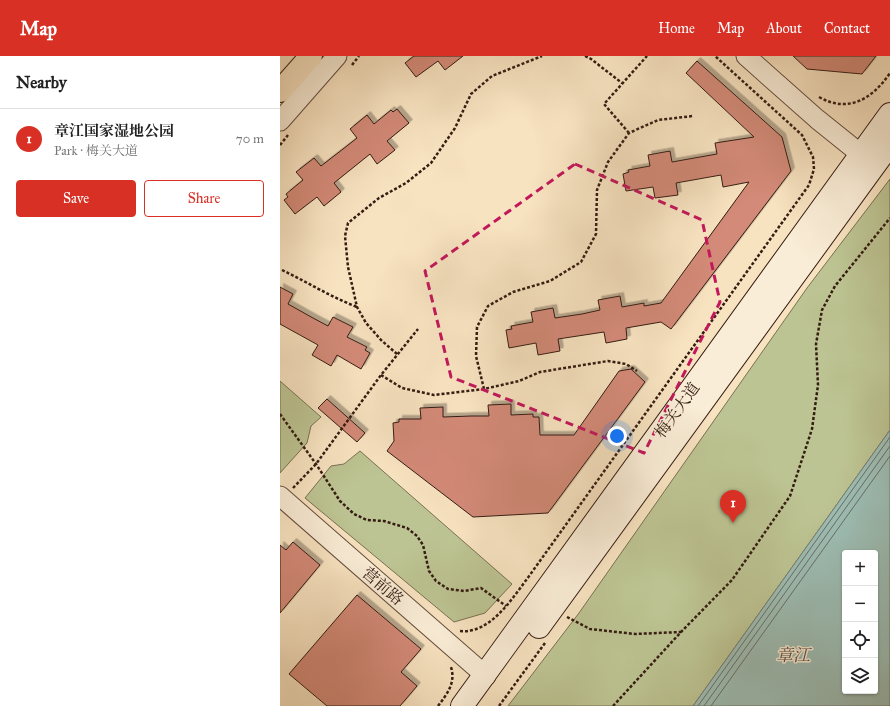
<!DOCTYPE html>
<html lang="en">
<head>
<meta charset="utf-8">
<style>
	body { margin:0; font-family:"IM FELL Great Primer","Noto Serif SC",serif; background:#f2f2f2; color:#222 }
	.controls { position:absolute; right:12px; bottom:12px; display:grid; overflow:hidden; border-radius:4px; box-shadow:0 1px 3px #0004 }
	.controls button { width:36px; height:36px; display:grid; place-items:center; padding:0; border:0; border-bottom:1px solid #e0e0e0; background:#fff; color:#222; font:20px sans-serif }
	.you { position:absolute; left:337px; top:380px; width:14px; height:14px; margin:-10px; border:3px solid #fff; border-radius:50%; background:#1a73e8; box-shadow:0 0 0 6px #1a73e833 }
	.badge { display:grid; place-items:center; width:26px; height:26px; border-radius:50%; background:#d93025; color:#fff; font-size:13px; font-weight:700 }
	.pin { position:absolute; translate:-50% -33px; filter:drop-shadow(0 1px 2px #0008) }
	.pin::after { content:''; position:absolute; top:21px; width:14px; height:12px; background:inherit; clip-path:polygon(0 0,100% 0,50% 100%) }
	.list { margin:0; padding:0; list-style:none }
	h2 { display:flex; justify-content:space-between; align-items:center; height:52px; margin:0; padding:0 16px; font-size:17px }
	h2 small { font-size:13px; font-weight:400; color:#767676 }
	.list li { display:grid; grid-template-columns:26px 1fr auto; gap:12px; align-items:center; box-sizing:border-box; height:60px; padding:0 16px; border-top:1px solid #e0e0e0 }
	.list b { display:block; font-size:15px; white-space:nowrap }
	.list p { margin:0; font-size:13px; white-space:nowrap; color:#767676 }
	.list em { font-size:13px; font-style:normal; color:#767676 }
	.actions { display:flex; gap:8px; padding:12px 16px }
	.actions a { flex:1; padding:9px 0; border:1px solid #d93025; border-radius:4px; text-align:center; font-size:14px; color:#d93025 }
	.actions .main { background:#d93025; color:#fff }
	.icon { flex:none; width:22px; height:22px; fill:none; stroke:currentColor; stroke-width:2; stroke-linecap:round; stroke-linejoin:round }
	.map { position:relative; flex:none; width:610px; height:650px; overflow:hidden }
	header { display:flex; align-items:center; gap:24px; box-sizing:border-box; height:56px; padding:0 20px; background:#d93025; color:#fff }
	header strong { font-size:19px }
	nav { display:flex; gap:22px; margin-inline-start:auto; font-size:14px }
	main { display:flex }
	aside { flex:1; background:#fff }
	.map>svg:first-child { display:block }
	.green { fill:#bdc493; stroke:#797052 }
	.water { fill:#9dbeb5; stroke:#737d74; fill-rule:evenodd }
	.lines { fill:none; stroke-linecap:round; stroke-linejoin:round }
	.shore { stroke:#696d64; stroke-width:1 }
	.building { fill:#d38a78; stroke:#351c12; filter:url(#shadow) }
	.tertiary-casing { stroke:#664e3e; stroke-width:21 }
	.secondary-casing { stroke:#351c12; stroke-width:24 }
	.primary-casing { stroke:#351c12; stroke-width:24 }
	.path { stroke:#351c12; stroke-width:2.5; stroke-dasharray:3 2; stroke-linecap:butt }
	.tertiary { stroke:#faedd7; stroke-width:19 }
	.secondary { stroke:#faedd7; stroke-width:22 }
	.primary { stroke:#f8e3c1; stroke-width:22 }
	.marked { fill:none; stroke:#c2185b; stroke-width:3; stroke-dasharray:8 5; stroke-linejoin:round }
	.labels { text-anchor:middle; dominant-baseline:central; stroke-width:3; stroke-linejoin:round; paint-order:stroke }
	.street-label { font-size:16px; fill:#351c12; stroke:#faedd7 }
	.water-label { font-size:17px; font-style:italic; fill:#544d43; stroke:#faedd7 }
</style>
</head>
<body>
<header>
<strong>Map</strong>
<nav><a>Home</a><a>Map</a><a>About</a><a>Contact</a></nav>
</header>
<main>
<aside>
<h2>Nearby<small></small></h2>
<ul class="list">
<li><span class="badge">1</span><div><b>章江国家湿地公园</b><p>Park · 梅关大道</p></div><em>70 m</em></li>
</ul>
<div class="actions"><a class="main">Save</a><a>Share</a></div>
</aside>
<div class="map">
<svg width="610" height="650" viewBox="0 0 610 650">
	<defs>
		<filter id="shadow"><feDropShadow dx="3.5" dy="-3.5" stdDeviation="0" flood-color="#0004"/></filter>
	</defs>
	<rect width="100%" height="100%" fill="#f8e3c1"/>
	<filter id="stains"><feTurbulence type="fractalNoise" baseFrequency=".005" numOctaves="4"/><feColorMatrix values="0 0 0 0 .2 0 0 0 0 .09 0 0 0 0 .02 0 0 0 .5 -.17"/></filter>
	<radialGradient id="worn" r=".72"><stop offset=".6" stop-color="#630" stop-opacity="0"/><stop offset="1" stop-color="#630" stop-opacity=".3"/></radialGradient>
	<path class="green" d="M610,123v251l-197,276h-185l71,-93 228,-325z
		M0,325l41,36 -10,9 -4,17 -27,30z
		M80,395l152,133 -27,29 -31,9 -149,-124 26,-32 13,-2z"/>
	<path class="water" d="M610,374v276h-197zM565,497h30v138h-30z"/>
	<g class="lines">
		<path class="shore" d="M418,650l192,-269
			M424,650l186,-260
			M431,650l179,-250"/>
	</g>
	<path class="building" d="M134,0h49l-18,14 -7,-9 -22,16 -11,-14z
		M513,0h83l-14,18 -55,-5z
		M417,5l85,76 9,34 -120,158 -10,-7 -35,6 1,11 -21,4 -2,-11 -46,7 2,12 -22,4 -2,-12 -27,5 -3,-18 6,-1 -1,-3 22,-4 -2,-10 22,-4 2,10 27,-4 18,-4 -2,-10 22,-4 2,11 22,-4v3l17,-3 88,-121 -26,5 -2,-12 -45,8 2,12 -23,3 -2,-11 -27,4 -3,-17 6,-2 -1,-2 22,-4 -2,-11 22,-4 2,11 28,-5 17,-3 -2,-11 39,-6 -68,-64z
		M117,53l12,14 -22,18 8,9 -18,14 -7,-10 -36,29 7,9 -17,14 -7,-9 -22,17 -11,-14 4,-3 -2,-3 17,-14 -7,-8 18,-14 7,8 22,-17 14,-11 -7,-9 17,-14 7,9 17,-14 2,2z
		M0,231l13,7 -5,10 25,14 15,8 5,-9 20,10 -6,10 20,10 -2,3 5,3 -9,16 -24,-14 -6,11 -19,-11 6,-10 -38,-21z
		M351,313l14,13 -97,131 -75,4 -86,-66 7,-10 -1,-18 6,-1v-3h22l-1,-11 23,-1v10l28,-1h18l-1,-11 23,-1v11l22,-1v3h6l1,18h34l45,-64z
		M47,343l38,34 -8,9 -39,-34z
		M13,486l27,23 -40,48v-68l6,5z
		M77,539l64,54 -20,23 16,14 -17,20h-73l-38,-32z"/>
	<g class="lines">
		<g class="tertiary-casing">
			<path id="tertiary" d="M466,0l71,63 56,45
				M0,65l57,-65
				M0,440l206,180"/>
		</g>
		<g class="secondary-casing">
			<path id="secondary" d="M259,571l351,-483
				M182,650l428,-592"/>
		</g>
		<g class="primary-casing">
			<path id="primary" d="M0,35l31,-35"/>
		</g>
		<path class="path" d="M305,0l6,3 31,24
			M72,9l7,-9
			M539,41c30,17 54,1 71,-24
			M349,77l-25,-29 43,-48
			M0,89l8,-10
			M2,214c25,12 49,27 75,37
			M117,298l-16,-14 -15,-17 -9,-16 -9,-40 -3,-31 3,-13 31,-25 27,-15 25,-20 24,-35 16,-34 21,-18 50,-20
			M101,319l21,13 32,7 50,-6 35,-8 21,-9 68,-11 18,3 11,7
			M204,333l-8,-33 1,-29 11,-21 25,-14 37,-11 31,-19 15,-28 1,-44 11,-28 21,-29 29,-13 35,-4
			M0,358l36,50 24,37 14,13 13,6 17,1 23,7 10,8 6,9 6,26 7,10 12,8 16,2 17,-3 25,18
			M13,432l23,-24 65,-89 37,-46
			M287,561l23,12 45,5 46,-2
			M180,575c30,3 51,-31 67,-52l282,-394 5,-16 -1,-12 -11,-22 -87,-79
			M158,650c9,-12 18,-23 13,-39
			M219,650l46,-63
			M333,650l68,-74 51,-52 58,-84 22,-67 6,-44 -2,-41 6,-34 13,-24 55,-68"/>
		<use href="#tertiary" class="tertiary"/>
		<use href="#secondary" class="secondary"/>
		<use href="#primary" class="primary"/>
	</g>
	<path class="marked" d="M295,108l127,56 18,82 -76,151 -193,-76 -26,-106z"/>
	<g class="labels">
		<g class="street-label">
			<text transform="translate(397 354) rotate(-54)">梅关大道</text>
			<text transform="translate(103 530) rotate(41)">营前路</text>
		</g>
		<g class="water-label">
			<text x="513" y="599">章江</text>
		</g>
	</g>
	<rect width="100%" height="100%" filter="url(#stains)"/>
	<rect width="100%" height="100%" fill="url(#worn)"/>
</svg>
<div class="controls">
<button>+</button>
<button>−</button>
<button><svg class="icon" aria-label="locate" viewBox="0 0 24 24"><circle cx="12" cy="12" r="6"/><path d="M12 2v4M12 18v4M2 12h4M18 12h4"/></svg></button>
<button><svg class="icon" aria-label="layers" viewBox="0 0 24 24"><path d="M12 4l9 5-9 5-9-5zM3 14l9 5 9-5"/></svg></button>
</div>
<div class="you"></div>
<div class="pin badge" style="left:453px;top:467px">1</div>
</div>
</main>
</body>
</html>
